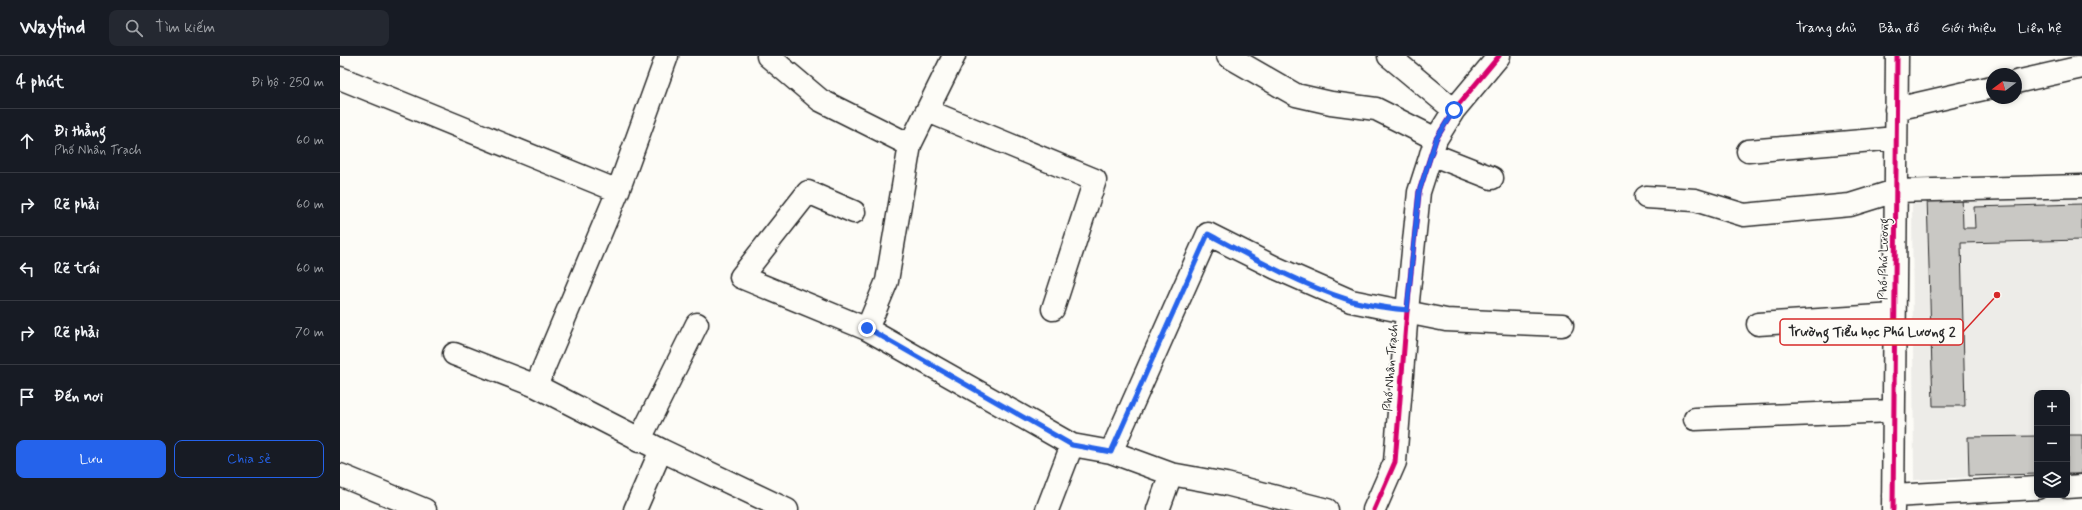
<!DOCTYPE html>
<html lang="vi">
<head>
<meta charset="utf-8">
<style>
	body { margin:0; font-family:Mynerve,sans-serif; background:#242831; color:#f1f3f6 }
	.controls { position:absolute; right:12px; bottom:12px; display:grid; overflow:hidden; border-radius:8px; box-shadow:0 2px 6px #0003 }
	.controls button { width:36px; height:36px; display:grid; place-items:center; padding:0; border:0; border-bottom:1px solid #363941; background:#171b24; color:#f1f3f6; font:20px sans-serif }
	.compass { position:absolute; left:1646px; top:12px; width:36px; height:36px; border-radius:50%; background:#171b24; box-shadow:0 2px 6px #0003; rotate:254deg }
	.stop { position:absolute; width:12px; height:12px; margin:-9px; border:3px solid #2563eb; border-radius:50%; background:#fff }
	.stop.end { background:#2563eb; border-color:#fff; box-shadow:0 1px 4px #0008 }
	.list { margin:0; padding:0; list-style:none }
	h2 { display:flex; justify-content:space-between; align-items:center; height:52px; margin:0; padding:0 16px; font-size:17px }
	h2 small { font-size:13px; font-weight:400; color:#9ea1a6 }
	.list li { display:grid; grid-template-columns:26px 1fr auto; gap:12px; align-items:center; box-sizing:border-box; height:64px; padding:0 16px; border-top:1px solid #363941 }
	.list b { display:block; font-size:15px; white-space:nowrap }
	.list p { margin:0; font-size:13px; white-space:nowrap; color:#9ea1a6 }
	.list em { font-size:13px; font-style:normal; color:#9ea1a6 }
	.actions { display:flex; gap:8px; padding:12px 16px }
	.actions a { flex:1; padding:9px 0; border:1px solid #2563eb; border-radius:8px; text-align:center; font-size:14px; color:#2563eb }
	.actions .main { background:#2563eb; color:#fff }
	.icon { flex:none; width:22px; height:22px; fill:none; stroke:currentColor; stroke-width:2; stroke-linecap:round; stroke-linejoin:round }
	.map { position:relative; flex:none; width:1742px; height:454px; overflow:hidden }
	header { display:flex; align-items:center; gap:24px; box-sizing:border-box; height:56px; padding:0 20px; background:#171b24; border-bottom:1px solid #363941 }
	header strong { font-size:19px }
	nav { display:flex; gap:22px; margin-inline-start:auto; font-size:14px }
	.search { width:280px; height:36px; background:#242831; display:flex; align-items:center; gap:10px; box-sizing:border-box; padding:0 14px; border-radius:8px; color:#9ea1a6; font-size:15px }
	main { display:flex }
	aside { flex:1; background:#171b24 }
	.map>svg:first-child { display:block }
	.built { fill:#edece8 }
	.building { fill:#c9c8c4; stroke:#2b2b2b }
	.lines { fill:none; stroke-linecap:round; stroke-linejoin:round }
	.minor-casing { stroke:#2b2b2b; stroke-width:25 }
	.minor { stroke:#fdfcf7; stroke-width:22 }
	.cycleway-casing { stroke:#fdfcf7; stroke-width:8 }
	.cycleway { stroke:#d6006c; stroke-width:5 }
	.route { stroke:#2563eb; stroke-width:5 }
	.labels { text-anchor:middle; dominant-baseline:central; stroke-width:3; stroke-linejoin:round; paint-order:stroke }
	.street-label { font-size:13px; fill:#2b2b2b; stroke:#fdfcf7 }
	.leader { fill:none; stroke:#d62828; stroke-width:1.5 }
	.callout-dot { fill:#d62828; stroke:#fdfcf7; stroke-width:1.5 }
	.callout { fill:#fdfcf7; stroke:#d62828; stroke-width:1.5 }
	.callout-label { font-size:14px; text-anchor:middle; font-weight:bold; fill:#2b2b2b }
</style>
</head>
<body>
<header>
<strong>Wayfind</strong>
<div class="search"><svg class="icon" aria-label="search" viewBox="0 0 24 24"><circle cx="10" cy="10" r="6"/><path d="M15 15l6 6"/></svg>Tìm kiếm</div>
<nav><a>Trang chủ</a><a>Bản đồ</a><a>Giới thiệu</a><a>Liên hệ</a></nav>
</header>
<main>
<aside>
<h2>4 phút<small>Đi bộ · 250 m</small></h2>
<ul class="list">
<li><svg class="icon" aria-label="ahead" viewBox="0 0 24 24"><path d="M12 20V5M6 11l6-6 6 6"/></svg><div><b>Đi thẳng</b><p>Phố Nhân Trạch</p></div><em>60 m</em></li>
<li><svg class="icon" aria-label="right" viewBox="0 0 24 24"><path d="M7 20v-9h11M14 6l5 5-5 5"/></svg><div><b>Rẽ phải</b></div><em>60 m</em></li>
<li><svg class="icon" aria-label="left" viewBox="0 0 24 24"><path d="M17 20v-9H6M10 6l-5 5 5 5"/></svg><div><b>Rẽ trái</b></div><em>60 m</em></li>
<li><svg class="icon" aria-label="right" viewBox="0 0 24 24"><path d="M7 20v-9h11M14 6l5 5-5 5"/></svg><div><b>Rẽ phải</b></div><em>70 m</em></li>
<li><svg class="icon" aria-label="arrive" viewBox="0 0 24 24"><path d="M6 21V4h12l-3 4 3 4H6"/></svg><div><b>Đến nơi</b></div></li>
</ul>
<div class="actions"><a class="main">Lưu</a><a>Chia sẻ</a></div>
</aside>
<div class="map">
<svg width="1742" height="454" viewBox="0 0 1742 454">
	<rect width="100%" height="100%" fill="#fdfcf7"/>
	<filter id="ink" filterUnits="userSpaceOnUse"><feTurbulence type="fractalNoise" baseFrequency=".025" numOctaves="2"/><feDisplacementMap in="SourceGraphic" scale="8" xChannelSelector="R" yChannelSelector="G"/><feConvolveMatrix kernelMatrix="1 2 1 2 8 2 1 2 1" color-interpolation-filters="sRGB"/></filter>
	<g filter="url(#ink)">
		<path class="built" d="M1742,138v280h-15v-81h-30v81l-123,6 -2,-284z"/>
		<path class="building" d="M1622,138l1,34h12l-1,-21 108,-3v36l-121,3 4,163h-32l-6,-210z
			M1727,379h15v39h-15z
			M1697,380v38l-68,2 -1,-39z"/>
		<g class="lines">
			<g class="minor-casing">
				<path id="minor" d="M428,0l52,44 90,45
					M888,0l68,39 35,8 45,6 60,30
					M1049,0l65,54
					M0,22l278,113
					M1676,26l66,-15
					M1556,53l96,-22
					M588,55l167,69 -42,129
					M1408,95l148,-13
					M1091,98l61,24
					M1306,141l49,3 49,15 106,-10 45,-14 187,-5
					M514,156l-46,-20 -67,85 126,52 205,116 39,7 60,22 -13,36
					M1418,268l136,-9
					M527,273l20,-48 23,-136 44,-89
					M114,298l82,32 125,64
					M196,330l82,-195 49,-135
					M1355,363l198,-8
					M299,385l58,-117
					M771,396l97,-218 68,34 75,33 95,19 116,5
					M831,418l55,10 101,26
					M0,419l85,35
					M1727,431l15,-1
					M1553,440l144,-8
					M295,454l26,-60 126,60
					M707,454l25,-65
					M1034,454l21,-48 12,-151 12,-119 17,-53 18,-29 45,-54
					M1553,454l4,-454"/>
			</g>
			<use href="#minor" class="minor"/>
			<g class="cycleway-casing">
				<path id="cycleway" d="M1034,454l21,-48 12,-151 12,-119 17,-53 18,-29 45,-54
					M1553,454l4,-454"/>
			</g>
			<use href="#cycleway" class="cycleway"/>
		</g>
	</g>
	<g class="lines" filter="url(#ink)">
		<path class="route" d="M527,272l205,117 39,7 97,-218c45,24 92,50 141,66 19,6 39,8 58,10l12,-118 17,-53 18,-29"/>
	</g>
	<g class="labels">
		<g class="street-label">
			<text transform="translate(1544 203) rotate(-89)">Phố Phú Lương</text>
			<text transform="translate(1051 312) rotate(-86)">Phố Nhân Trạch</text>
		</g>
	</g>
	<path class="leader" d="M1657 239L1623 276"/>
	<circle class="callout-dot" cx="1657" cy="239" r="4"/>
	<rect class="callout" x="1440" y="263" width="183" height="26" rx="4"/>
	<g class="callout-label">
		<text x="1532" y="280">Trường Tiểu học Phú Lương 2</text>
	</g>
</svg>
<div class="controls">
<button>+</button>
<button>−</button>
<button><svg class="icon" aria-label="layers" viewBox="0 0 24 24"><path d="M12 4l9 5-9 5-9-5zM3 14l9 5 9-5"/></svg></button>
</div>
<svg class="compass" viewBox="-18 -18 36 36"><path d="M0-13l5 13h-10z" fill="#e53935"/><path d="M0 13l5-13h-10z" fill="#9ea1a6"/></svg>
<div class="stop" style="left:1114px;top:54px"></div>
<div class="stop end" style="left:527px;top:272px"></div>
</div>
</main>
</body>
</html>
